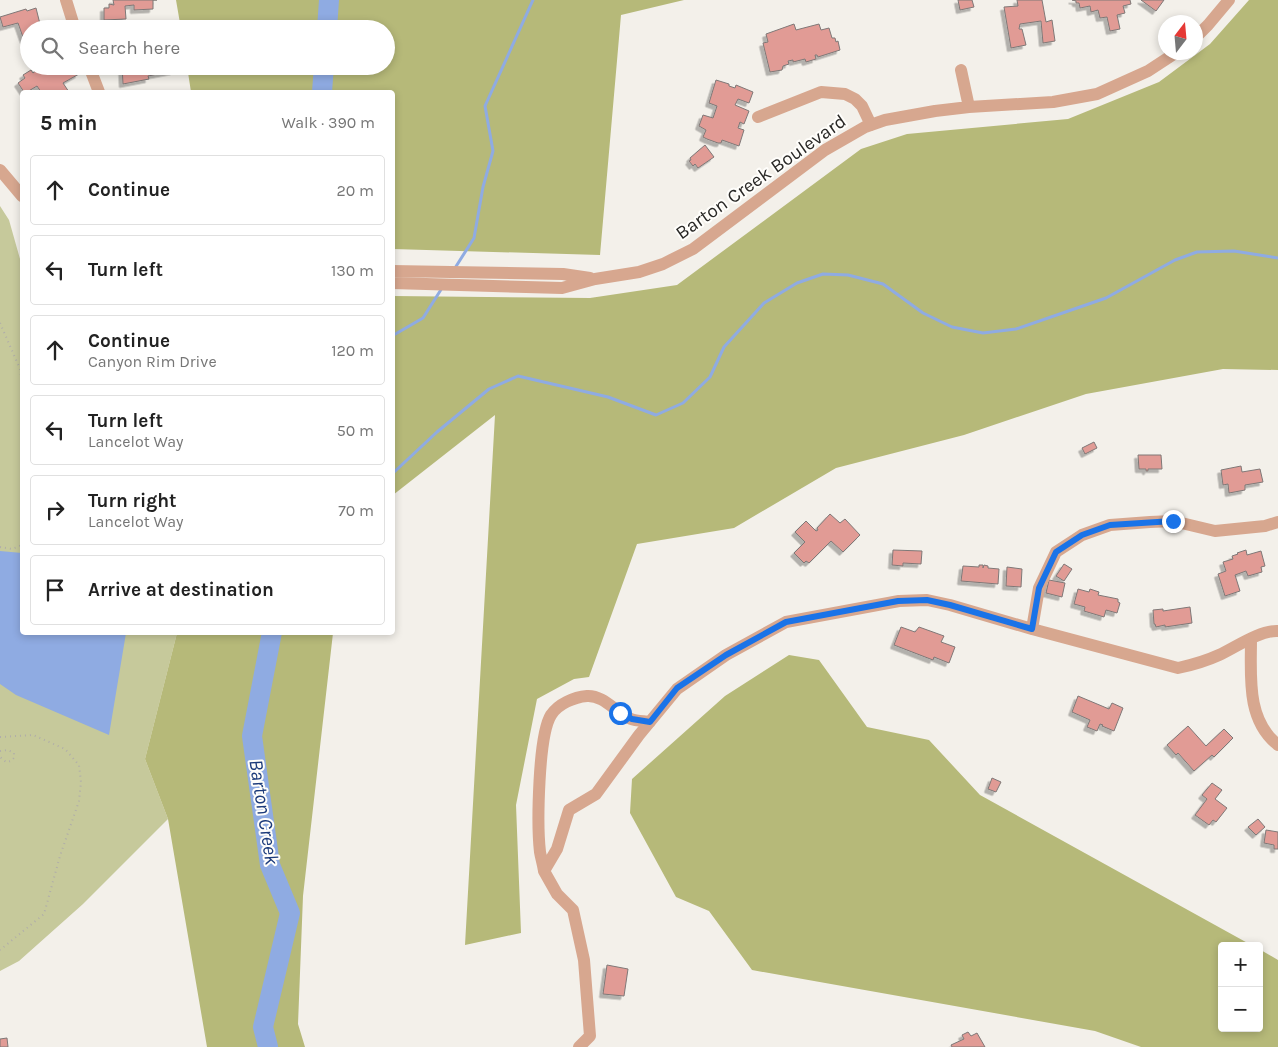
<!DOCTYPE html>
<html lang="en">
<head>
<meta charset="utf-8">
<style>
	body { margin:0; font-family:Karla,sans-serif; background:#f6f6f6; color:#222 }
	.controls { position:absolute; right:15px; bottom:15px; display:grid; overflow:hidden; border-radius:5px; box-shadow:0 2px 8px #0003 }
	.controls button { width:45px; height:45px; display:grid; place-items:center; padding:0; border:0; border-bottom:1px solid #e0e0e0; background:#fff; color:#222; font:25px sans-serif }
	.compass { position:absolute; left:1158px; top:15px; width:45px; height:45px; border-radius:50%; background:#fff; box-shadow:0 2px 8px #0003; rotate:16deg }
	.stop { position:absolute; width:15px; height:15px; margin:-11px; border:4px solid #1a73e8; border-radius:50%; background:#fff }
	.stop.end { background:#1a73e8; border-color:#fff; box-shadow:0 1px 5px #0008 }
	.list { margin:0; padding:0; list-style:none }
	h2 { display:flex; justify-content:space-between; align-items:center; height:65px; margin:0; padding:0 20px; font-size:21px }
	h2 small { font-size:16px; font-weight:400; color:#767676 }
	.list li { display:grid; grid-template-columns:32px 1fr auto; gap:15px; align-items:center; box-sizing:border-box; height:70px; margin:0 10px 10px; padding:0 10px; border:1px solid #e0e0e0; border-radius:5px }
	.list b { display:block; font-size:19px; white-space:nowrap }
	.list p { margin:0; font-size:16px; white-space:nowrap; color:#767676 }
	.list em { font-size:16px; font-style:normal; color:#767676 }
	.icon { flex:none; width:28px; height:28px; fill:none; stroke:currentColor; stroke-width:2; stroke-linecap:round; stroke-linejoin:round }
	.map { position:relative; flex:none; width:1278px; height:1047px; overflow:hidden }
	.search { position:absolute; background:#fff; box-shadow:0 2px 8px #0003; left:20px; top:20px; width:375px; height:55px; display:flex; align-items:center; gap:12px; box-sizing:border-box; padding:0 18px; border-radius:28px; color:#767676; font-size:19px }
	.panel { position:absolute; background:#fff; box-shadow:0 2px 8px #0003; left:20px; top:90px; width:375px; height:545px; border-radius:5px }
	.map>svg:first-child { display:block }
	.green { fill:#c6c99b }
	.forest { fill:#b6b979 }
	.water { fill:#8fabe2 }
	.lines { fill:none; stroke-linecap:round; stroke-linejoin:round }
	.stream { stroke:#8fabe2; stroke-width:3 }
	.river { stroke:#8fabe2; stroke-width:20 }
	.building { fill:#e19b95; stroke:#7f7877; filter:url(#shadow) }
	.path { stroke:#b0ada9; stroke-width:2; stroke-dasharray:1 4; stroke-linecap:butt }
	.minor { stroke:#d7a78f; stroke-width:12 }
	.route { stroke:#1a73e8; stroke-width:6 }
	.labels { text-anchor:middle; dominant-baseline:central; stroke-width:4; stroke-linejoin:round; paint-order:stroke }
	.street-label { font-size:19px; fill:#292826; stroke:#fffefb }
	.water-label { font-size:20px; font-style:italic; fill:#1c3b7b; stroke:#fffefb }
</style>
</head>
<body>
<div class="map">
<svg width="1278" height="1047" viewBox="0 0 1278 1047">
	<defs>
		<filter id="shadow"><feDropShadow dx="-3.5" dy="3.5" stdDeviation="0" flood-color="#0004"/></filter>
	</defs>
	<rect width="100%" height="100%" fill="#f3f0ea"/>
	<path class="green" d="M0,206l9,14 13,46v366l155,1 -32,126 23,60 -85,85 -64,57 -19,10z"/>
	<path class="forest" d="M176,0h508l-63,15 -21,240 -207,-6 -1,-157h-201l-4,-26h199v-37h-205z
		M1249,0h29v370l-55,-1 -137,25 -122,41 -128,33 -102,60 -97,16 -48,133 -15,2 -37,20 -21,106 5,128 -56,12 30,-530 -102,80v-199l197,2 87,-13 184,-136 46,-15 161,-15 91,-37 51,-38z
		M177,633h156l-30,263 -5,128 7,23h-98l-39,-228 -23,-60z
		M789,655l30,5 48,67 62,13 51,55 273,151h-31v82h37v-79l19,11v87h-137l-46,-16 -343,-61 -43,-59 -33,-14 -46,-84 2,-34 93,-83z"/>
	<path class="water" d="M0,551l22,2v79l104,1 -17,102 -93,-40 -16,-11z"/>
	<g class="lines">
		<path class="stream" d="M455,268l19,-30 9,-51 10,-36 -8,-45 48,-106
			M392,336l31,-18 19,-30
			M392,474l45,-42 52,-43 29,-13 90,21 48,18 27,-12 27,-26 14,-30 40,-44 33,-20 26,-9 25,1 35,9 40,29 29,14 31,6 33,-4 90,-31 69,-38 22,-8 37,-1 44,7"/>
		<path class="river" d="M327,29l2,-29
			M322,92l2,-26
			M268,1047l-5,-20 27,-114 -20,-48 -18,-129 20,-104"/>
	</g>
	<path class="building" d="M113,0h44h-4v9l-19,1v-5l-9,1 1,13 -22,1v-12h5v-4l5,1z
		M958,0h14l2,7 -14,3z
		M1017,0h25l4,22 6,-2 3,21 -12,2 -2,-22 -21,3 -1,5h3l4,16 -15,3 -7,-41 14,-1z
		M1072,0h58l1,4 -8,2 2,7 -8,2 3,14 -10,2 -3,-14 -7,1 -2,-8 -7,2 -1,-6 -10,2 -1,-5h-3v-2z
		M1141,0h23l-8,11z
		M36,8l4,16 6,2 -1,3h-16l-1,17 -2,-7 -2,1 -6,-17 -15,4 -3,-10 26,-8 1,2z
		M794,24l2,6 23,-6 2,6 8,-2 3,10h3l1,4 2,-1 2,9 -22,7 -1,-2h-2l1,4 -10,3 -1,-3 -12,3v-2l-5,1 1,3 -6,2 -1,4 -12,2 -7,-29 5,-1 -2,-8z
		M41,66h33l5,8 -16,9 6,9h-28l-4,-6 -10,6h-3l-6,-9 7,-5 -2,-3 8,-5 2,3z
		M122,66h51l1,5 -26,5 1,3 -26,5z
		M716,80l13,4v2l6,2 1,-3 17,7 -4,11 -11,-4 -3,6 14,6 -5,13 -4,-2 -2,6 6,2 -5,16 -17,-6 -1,3h-3l-11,-4 -4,-2 3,-7 -7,-4 4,-11 10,3 4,-12 -8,-3z
		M705,145l9,12 -16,11 -3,-4 -2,2 -4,-5 2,-1 -1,-2z
		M1094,442l3,6 -12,6 -3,-6z
		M1138,455h23l1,14h-14v2h-2v-2h-7z
		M1241,466l1,6 18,-3 3,13 -18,3v5l-16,3 -1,-9 -5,1 -2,-15z
		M830,514l10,9 5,-4 15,16 -17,17 -12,-11 -22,22 -3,-2 -2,2 -10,-10 11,-11 -10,-10 11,-11 10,10 2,-1 -1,-2z
		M893,550l29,1 -1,13 -18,-1v3l-11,-1z
		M1246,550l1,5 14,-4 4,15 -4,1 1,5 -14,4 -2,-5 -11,4 5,16 -15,5 -7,-22 8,-3 -3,-9 10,-3 -1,-3 6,-2 -1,-1z
		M1064,564l8,5 -8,12 -8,-5z
		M979,565h4v3l1,-3 4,1v2l11,1 -1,15 -37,-3 2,-15 16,1z
		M1007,567l15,2 -1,18 -15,-1z
		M1049,580l16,3 -3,14 -16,-4z
		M1078,589l11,3 1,-3 9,3 -1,3 20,4v3l2,1 -3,10 -11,-3 -2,7 -20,-6 1,-4 -11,-3z
		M1190,607l2,16 -27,4v-2l-9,2 -1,-3h-1l-1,-14 10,-1v2z
		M901,627l14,5 4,-5 25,9 -3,6 14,5 -6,16 -15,-6 -1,3 -39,-15z
		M1078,696l31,13 3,-6 11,5 -9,23 -12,-5 1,-1 -3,-1 -3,7 -10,-4 3,-7 -18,-8z
		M1188,726l18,20 18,-17 9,9 -19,19 -2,-2 -18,16 -16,-18 -2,2 -9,-10z
		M992,778l9,4 -5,10 -8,-3z
		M1212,783l10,7 -7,9 12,9 -11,14 -3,-2 -4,5 -14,-10 12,-16 -5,-4z
		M1258,819l7,8 -9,8 -8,-8z
		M1266,830l12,2v17h-4v-4l-10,-2z
		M607,965l21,4 -4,27 -21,-2z
		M968,1032l3,4 6,-3 8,14h-33l-1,-2 13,-6 -2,-4z
		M7,1038l1,9h-8v-8z"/>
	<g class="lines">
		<path class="path" d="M0,323l20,46 2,14
			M0,547l12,2 10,-4
			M0,737l33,-2 32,14 14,16 2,17 -2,19 -19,55 -16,58 -44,36
			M0,751l8,-1 6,3v5l-3,3 -5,1 -6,-5"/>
		<path class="minor" d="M66,0l9,29
			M1196,37l12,-12 21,-25
			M89,66l10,26
			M961,70l8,37
			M758,117l63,-25 24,2 10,5 7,7 9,19
			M0,170l22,26
			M392,271l171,3 27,4
			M392,283l170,5 33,-9 44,-7 24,-8 30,-15 132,-99 40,-23 20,-7 50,-9 34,-4 84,-5 44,-8 51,-23 29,-19
			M1032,629l7,-41 17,-36 26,-17 28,-10 40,-3 23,-1 42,10 50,-5 13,-4
			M1251,639c0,37 -5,81 27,106
			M544,871c-1,-7 -3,-13 -4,-19 -3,-26 -2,-116 11,-137 7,-11 23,-18 36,-19 17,-1 29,17 44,23 5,2 13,2 19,3
			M579,1047l11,-11 -6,-76 -11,-50 -16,-16 -13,-23 13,-22 12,-39 27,-16 43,-59 38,-46 49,-34 60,-33 113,-21 28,-1 23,5 82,24 146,39c14,-3 28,-7 41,-13 17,-8 41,-25 59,-24"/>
	</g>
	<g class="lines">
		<path class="route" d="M620,713l12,6 18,3 27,-34 49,-33 60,-33 112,-21 29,-1 23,5 82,24 7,-41 17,-36 26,-17 28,-10 63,-4"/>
	</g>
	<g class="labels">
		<g class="street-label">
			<text transform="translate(761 177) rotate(-35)">Barton Creek Boulevard</text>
		</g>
		<g class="water-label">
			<text transform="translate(264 812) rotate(81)">Barton Creek</text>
		</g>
	</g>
</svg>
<div class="controls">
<button>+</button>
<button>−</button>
</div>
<svg class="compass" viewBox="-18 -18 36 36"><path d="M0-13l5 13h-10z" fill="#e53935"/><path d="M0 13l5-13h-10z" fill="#767676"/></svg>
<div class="stop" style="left:620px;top:713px"></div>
<div class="stop end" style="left:1173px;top:521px"></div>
<div class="search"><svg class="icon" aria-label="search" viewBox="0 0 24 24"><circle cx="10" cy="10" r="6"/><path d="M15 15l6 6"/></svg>Search here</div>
<section class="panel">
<h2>5 min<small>Walk · 390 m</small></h2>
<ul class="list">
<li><svg class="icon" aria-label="ahead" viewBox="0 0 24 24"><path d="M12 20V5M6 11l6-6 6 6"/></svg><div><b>Continue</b></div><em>20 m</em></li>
<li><svg class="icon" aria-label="left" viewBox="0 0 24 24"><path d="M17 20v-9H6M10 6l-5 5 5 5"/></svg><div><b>Turn left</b></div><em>130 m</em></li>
<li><svg class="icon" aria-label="ahead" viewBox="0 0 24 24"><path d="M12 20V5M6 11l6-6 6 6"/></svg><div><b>Continue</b><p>Canyon Rim Drive</p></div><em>120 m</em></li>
<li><svg class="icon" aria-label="left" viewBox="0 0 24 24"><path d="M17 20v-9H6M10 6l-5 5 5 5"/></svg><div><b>Turn left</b><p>Lancelot Way</p></div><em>50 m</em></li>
<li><svg class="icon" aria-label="right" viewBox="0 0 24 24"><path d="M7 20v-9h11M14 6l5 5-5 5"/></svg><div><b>Turn right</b><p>Lancelot Way</p></div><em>70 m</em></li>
<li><svg class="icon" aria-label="arrive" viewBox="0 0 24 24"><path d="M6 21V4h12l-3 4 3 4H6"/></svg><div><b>Arrive at destination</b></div></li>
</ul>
</section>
</div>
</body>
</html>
